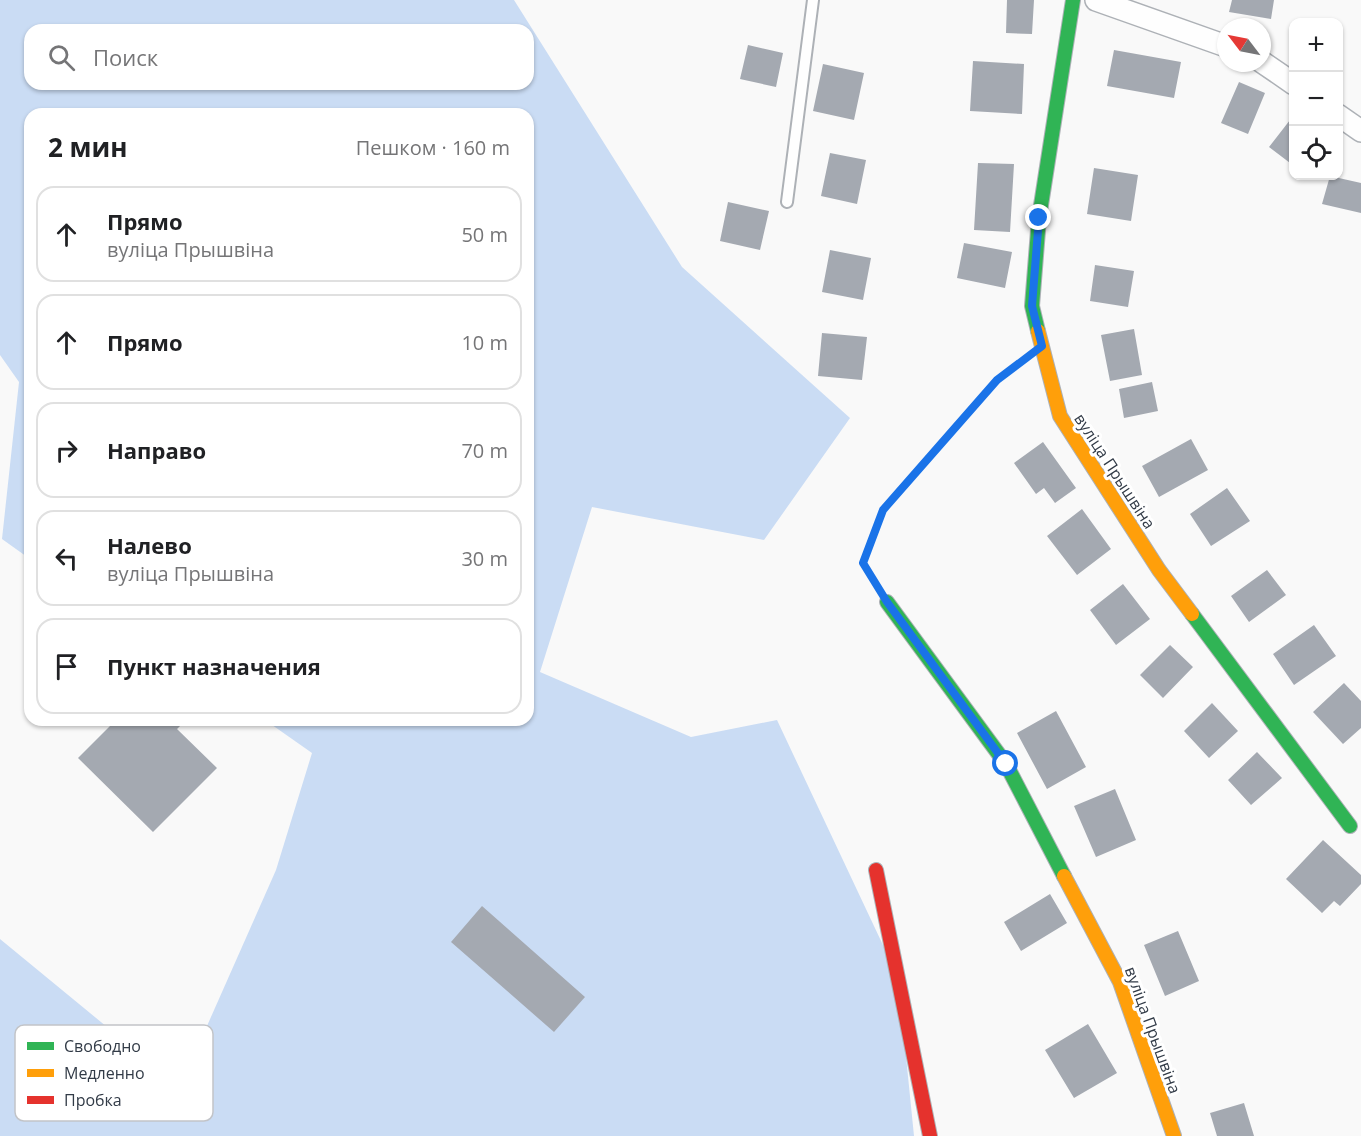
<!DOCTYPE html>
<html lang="ru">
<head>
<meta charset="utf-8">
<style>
	body { margin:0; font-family:"Open Sans",sans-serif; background:#f2f2f2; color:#202124 }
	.controls { position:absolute; right:18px; top:18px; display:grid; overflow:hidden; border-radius:12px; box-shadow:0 2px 4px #0004 }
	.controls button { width:54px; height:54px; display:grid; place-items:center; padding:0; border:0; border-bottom:2px solid #e0e0e0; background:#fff; color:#202124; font:30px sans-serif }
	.compass { position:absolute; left:1217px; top:18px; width:54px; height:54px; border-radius:50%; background:#fff; box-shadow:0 2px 4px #0004; rotate:302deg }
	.stop { position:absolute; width:18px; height:18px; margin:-14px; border:4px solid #1a73e8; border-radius:50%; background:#fff }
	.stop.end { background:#1a73e8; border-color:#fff; box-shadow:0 2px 6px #0008 }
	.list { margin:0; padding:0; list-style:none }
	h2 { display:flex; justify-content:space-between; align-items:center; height:78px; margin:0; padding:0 24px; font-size:26px }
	h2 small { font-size:20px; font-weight:400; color:#757577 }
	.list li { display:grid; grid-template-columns:39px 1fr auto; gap:18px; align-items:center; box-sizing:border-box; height:96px; margin:0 12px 12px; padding:0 12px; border:2px solid #e0e0e0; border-radius:18px }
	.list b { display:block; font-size:22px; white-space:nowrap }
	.list p { margin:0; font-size:20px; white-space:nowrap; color:#757577 }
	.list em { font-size:20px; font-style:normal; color:#757577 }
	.icon { flex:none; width:33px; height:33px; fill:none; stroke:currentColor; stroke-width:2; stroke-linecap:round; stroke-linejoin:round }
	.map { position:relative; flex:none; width:1361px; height:1136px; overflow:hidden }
	.search { position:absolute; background:#fff; box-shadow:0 2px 4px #0004; left:24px; top:24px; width:510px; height:66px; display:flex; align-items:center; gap:15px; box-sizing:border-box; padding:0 21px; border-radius:18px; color:#757577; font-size:22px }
	.panel { position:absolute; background:#fff; box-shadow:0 2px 4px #0004; left:24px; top:108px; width:510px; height:618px; border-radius:18px }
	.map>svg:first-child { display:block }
	.forest { fill:#cadcf4; fill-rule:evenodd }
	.building { fill:#a4a9b1 }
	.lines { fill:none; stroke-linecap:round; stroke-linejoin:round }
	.lane-casing { stroke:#adb1b6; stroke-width:14 }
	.street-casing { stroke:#adb1b6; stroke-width:24 }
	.fast-casing { stroke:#adb1b6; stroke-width:16 }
	.slow-casing { stroke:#adb1b6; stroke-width:16 }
	.jam-casing { stroke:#adb1b6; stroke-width:16 }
	.path { stroke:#dfe0e0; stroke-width:4; stroke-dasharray:3 3; stroke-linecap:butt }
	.lane { stroke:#fefefe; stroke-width:10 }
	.street { stroke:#fefefe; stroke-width:21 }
	.fast { stroke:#30b455; stroke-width:14 }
	.slow { stroke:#ff9f0a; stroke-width:14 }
	.jam { stroke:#e5322d; stroke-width:14 }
	.route { stroke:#1a73e8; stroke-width:8 }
	.labels { text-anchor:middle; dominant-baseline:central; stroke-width:6; stroke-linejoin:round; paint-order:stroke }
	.street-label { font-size:16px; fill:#323b47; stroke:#fff }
	.key { fill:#fff; stroke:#c2c4c8; stroke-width:1.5 }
	.key-label { font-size:16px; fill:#323b47 }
</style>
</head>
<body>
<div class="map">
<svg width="1361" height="1136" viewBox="0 0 1361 1136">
	<rect width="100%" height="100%" fill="#f9f9f9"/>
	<path class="forest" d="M0,0h514l168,267 168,151 -86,122 -172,-33 -52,165 151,65 86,-17 121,257 16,159h-914v-197l180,148 96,-217 36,-117 -47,-33h263v-606h-498v445l-28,-20 17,-157 -19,-27zM30,30h498v54h-498z"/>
	<path class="building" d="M1007,0h27l-2,34 -26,-1z
		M1232,0h42l-3,19 -42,-7z
		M748,45l35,8 -7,34 -36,-8z
		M1114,50l67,12 -7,36 -67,-12z
		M973,61l51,3 -2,50 -52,-3z
		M823,64l41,9 -10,47 -41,-9z
		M1239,82l26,11 -17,41 -27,-11z
		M1290,120l4,3v43l-25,-19z
		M830,153l36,7 -9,44 -36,-8z
		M978,163l36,1 -4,68 -36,-2z
		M1094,168l44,7 -7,46 -44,-7z
		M1330,176l31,7v30l-39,-9z
		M728,202l41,9 -9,39 -40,-9z
		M964,243l48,9 -7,36 -48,-10z
		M830,250l41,8 -8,42 -41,-8z
		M1095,265l39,6 -6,36 -38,-6z
		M1134,329l8,46 -32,6 -9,-46z
		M822,333l45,4 -5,43 -44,-4z
		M1152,382l6,29 -34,7 -5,-29z
		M1191,439l17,31 -49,27 -17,-31z
		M1043,442l33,46 -21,15 -11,-15 -8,6 -22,-31z
		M1227,488l23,33 -39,25 -21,-32z
		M1082,509l29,40 -34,26 -30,-39z
		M1267,570l19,25 -37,27 -18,-26z
		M1123,584l27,35 -34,26 -26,-35z
		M1314,625l22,31 -42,29 -21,-31z
		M1170,645l23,22 -30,31 -23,-23z
		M1344,683l17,18v27l-18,16 -30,-32z
		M1212,703l26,28 -29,27 -25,-27z
		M1056,711l30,56 -39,22 -30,-56z
		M116,720h70l-9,9 40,39 -64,64 -75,-74z
		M1257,752l25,26 -31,27 -23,-25z
		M1115,789l21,51 -40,17 -22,-51z
		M1323,840l38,35v9l-21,22 -6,-5 -12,12 -36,-34z
		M1050,894l17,29 -46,28 -17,-29z
		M482,906l103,91 -31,35 -103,-90z
		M1178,931l21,50 -34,15 -21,-51z
		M1088,1024l29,49 -43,25 -29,-48z
		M1244,1103l10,33h-37l-7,-23z"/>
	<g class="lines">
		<g class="lane-casing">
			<path id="lane" d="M787,202l26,-202"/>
		</g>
		<g class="street-casing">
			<path id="street" d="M1096,0l130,46
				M1262,62l32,22
				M1338,115l23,16"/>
		</g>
		<g class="fast-casing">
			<path id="fast" d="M1038,331l-6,-25 7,-88 34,-218
				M887,602l119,162 58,112
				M1192,614l158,212"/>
		</g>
		<g class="slow-casing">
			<path id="slow" d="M1038,331l22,85 99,154 33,44
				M1064,876l56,106 54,154"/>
		</g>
		<g class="jam-casing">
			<path id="jam" d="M876,870l54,266"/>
		</g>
		<path class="path" d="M872,579l-9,-16 20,-53 114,-130 21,-16"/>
		<use href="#lane" class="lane"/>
		<use href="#street" class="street"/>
		<use href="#fast" class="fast"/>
		<use href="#slow" class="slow"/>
		<use href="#jam" class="jam"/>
	</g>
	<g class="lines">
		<path class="route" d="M1006,764l-119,-162 -24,-39 20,-53 114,-130 45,-34 -10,-40 7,-88"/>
	</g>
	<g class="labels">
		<g class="street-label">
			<text transform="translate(1115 471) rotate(57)">вуліца Прышвіна</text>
			<text transform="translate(1153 1030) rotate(70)">вуліца Прышвіна</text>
		</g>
	</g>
	<rect x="15" y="1025" width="198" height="96" rx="9" class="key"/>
	<rect x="27" y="1042" width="27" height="8" fill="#30b455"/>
	<rect x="27" y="1069" width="27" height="8" fill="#ff9f0a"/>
	<rect x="27" y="1096" width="27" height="8" fill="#e5322d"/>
	<g class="key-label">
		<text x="64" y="1052">Свободно</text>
		<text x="64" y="1079">Медленно</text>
		<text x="64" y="1106">Пробка</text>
	</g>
</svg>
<div class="controls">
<button>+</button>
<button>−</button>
<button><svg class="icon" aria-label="locate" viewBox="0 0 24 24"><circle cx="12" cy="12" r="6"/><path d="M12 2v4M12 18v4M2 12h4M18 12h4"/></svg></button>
</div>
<svg class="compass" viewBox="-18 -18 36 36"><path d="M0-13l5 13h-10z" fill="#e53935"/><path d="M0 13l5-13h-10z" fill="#757577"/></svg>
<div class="stop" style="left:1006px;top:764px"></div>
<div class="stop end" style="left:1039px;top:218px"></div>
<div class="search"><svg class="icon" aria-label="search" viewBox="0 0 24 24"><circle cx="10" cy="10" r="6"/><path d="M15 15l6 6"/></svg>Поиск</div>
<section class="panel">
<h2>2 мин<small>Пешком · 160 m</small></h2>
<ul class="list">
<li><svg class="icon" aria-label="ahead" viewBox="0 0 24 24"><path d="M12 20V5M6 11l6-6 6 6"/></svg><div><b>Прямо</b><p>вуліца Прышвіна</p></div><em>50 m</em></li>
<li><svg class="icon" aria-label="ahead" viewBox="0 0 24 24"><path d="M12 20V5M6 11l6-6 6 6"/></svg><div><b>Прямо</b></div><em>10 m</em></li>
<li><svg class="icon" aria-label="right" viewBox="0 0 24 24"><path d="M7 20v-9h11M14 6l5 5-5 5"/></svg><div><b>Направо</b></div><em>70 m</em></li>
<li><svg class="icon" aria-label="left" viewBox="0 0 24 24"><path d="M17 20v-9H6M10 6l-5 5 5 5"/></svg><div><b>Налево</b><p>вуліца Прышвіна</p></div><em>30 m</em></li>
<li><svg class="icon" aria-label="arrive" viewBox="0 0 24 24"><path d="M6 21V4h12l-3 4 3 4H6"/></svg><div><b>Пункт назначения</b></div></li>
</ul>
</section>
</div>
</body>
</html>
